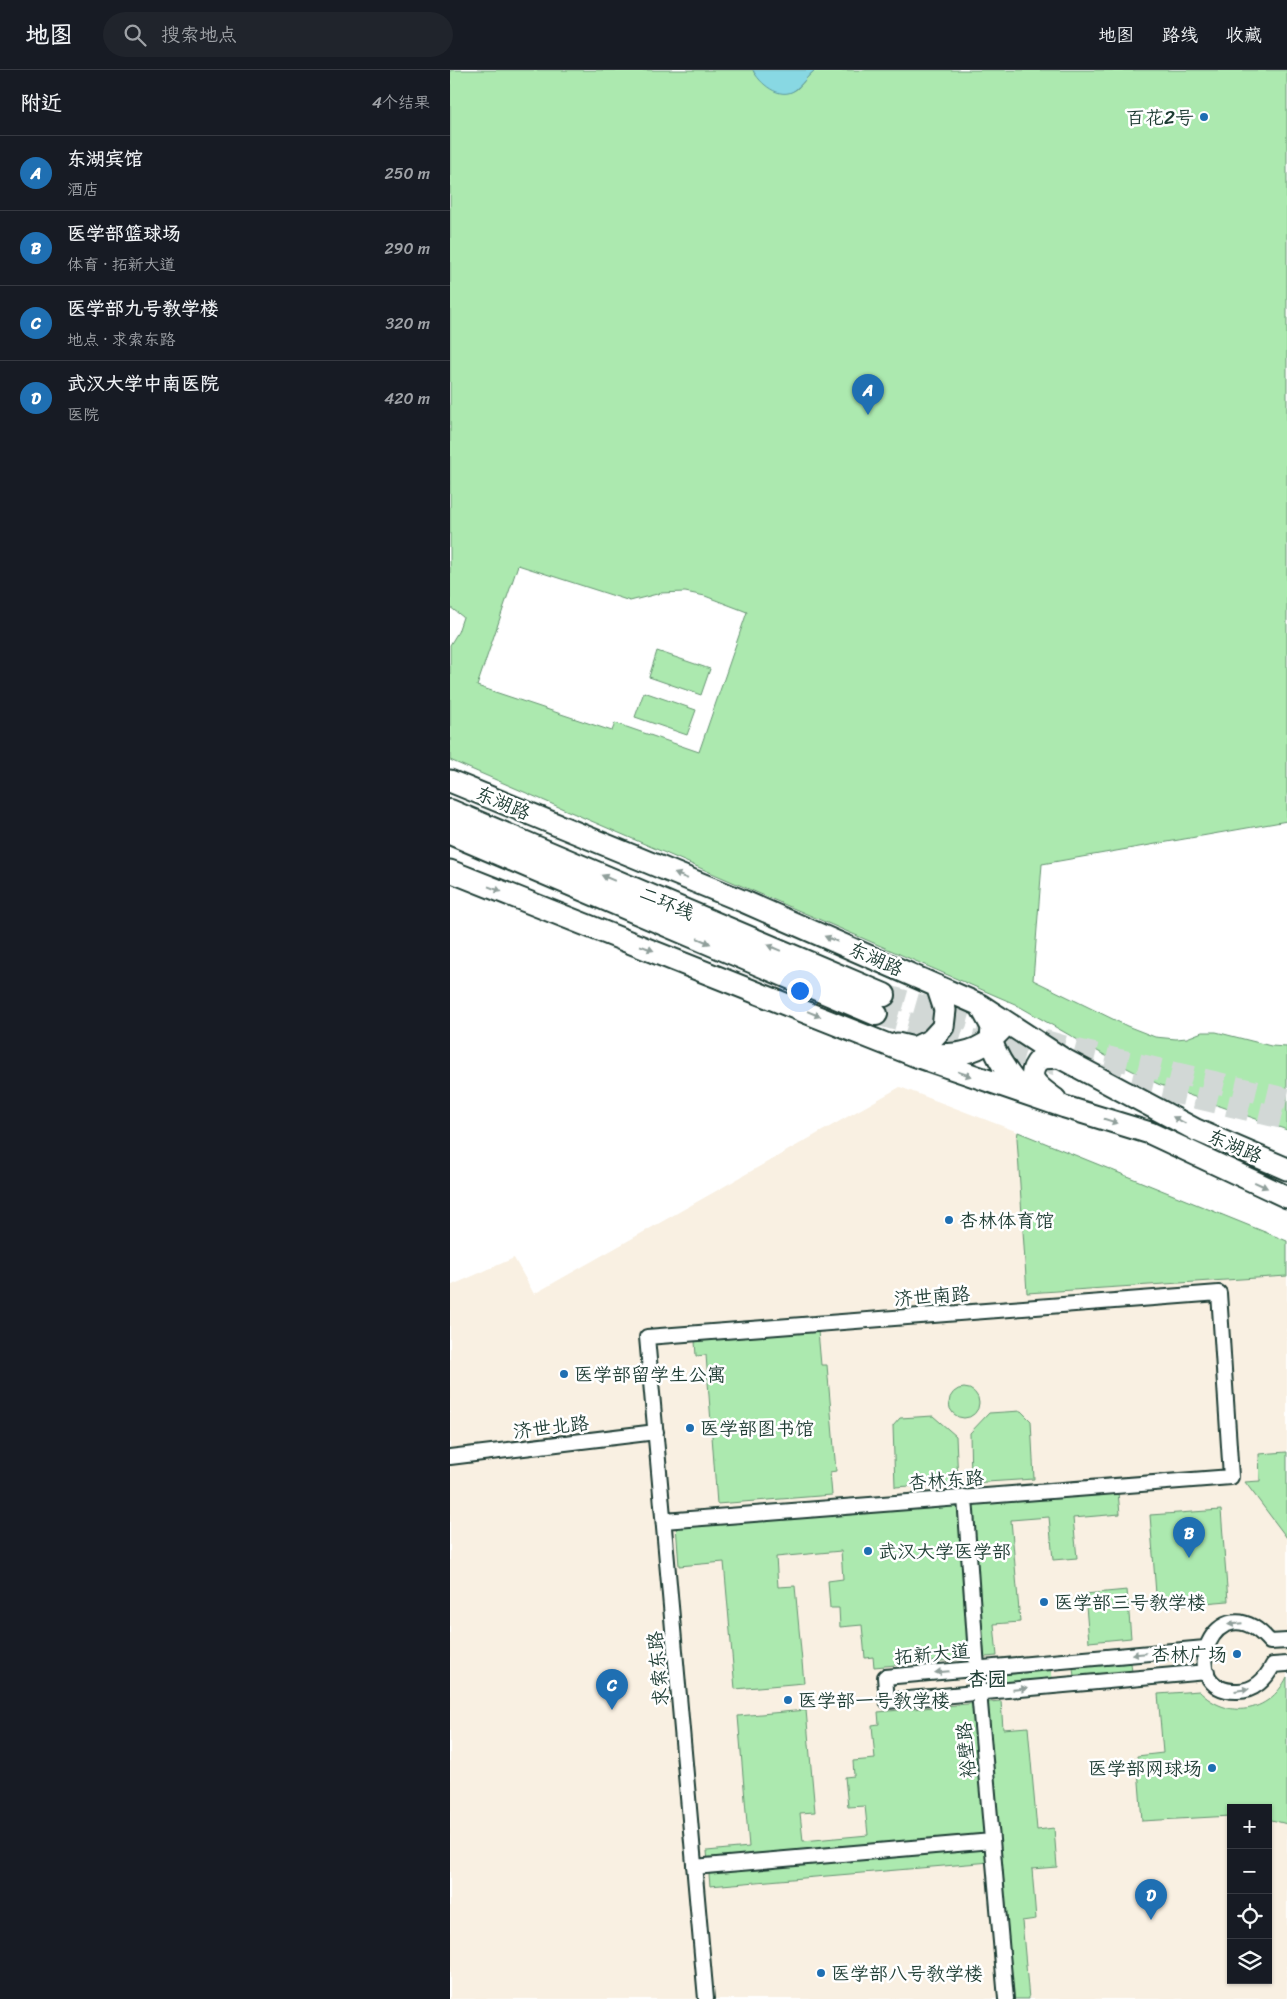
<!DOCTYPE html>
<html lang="zh">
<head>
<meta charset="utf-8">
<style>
	body { margin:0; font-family:Sriracha,"LXGW WenKai TC",sans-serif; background:#20242c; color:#f1f3f6 }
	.controls { position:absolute; right:15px; bottom:15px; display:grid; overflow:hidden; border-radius:0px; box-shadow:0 1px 4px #0004 }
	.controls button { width:45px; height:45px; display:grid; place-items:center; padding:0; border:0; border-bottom:1px solid #363941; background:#171b24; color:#f1f3f6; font:25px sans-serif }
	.you { position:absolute; left:349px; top:920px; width:18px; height:18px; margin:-12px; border:4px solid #fff; border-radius:50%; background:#1a73e8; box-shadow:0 0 0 8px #1a73e833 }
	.badge { display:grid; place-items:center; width:32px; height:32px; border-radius:50%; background:#1f6fb2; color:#fff; font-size:16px; font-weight:700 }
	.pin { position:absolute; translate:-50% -41px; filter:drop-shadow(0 1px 2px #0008) }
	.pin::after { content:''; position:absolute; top:26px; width:18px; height:15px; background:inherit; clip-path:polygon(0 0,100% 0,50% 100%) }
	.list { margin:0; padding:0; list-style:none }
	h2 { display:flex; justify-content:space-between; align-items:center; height:65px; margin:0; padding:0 20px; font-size:21px }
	h2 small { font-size:16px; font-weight:400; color:#9ea1a6 }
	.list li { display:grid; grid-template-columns:32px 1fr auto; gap:15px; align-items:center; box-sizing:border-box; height:75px; padding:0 20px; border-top:1px solid #363941 }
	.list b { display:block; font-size:19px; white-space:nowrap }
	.list p { margin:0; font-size:16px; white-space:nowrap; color:#9ea1a6 }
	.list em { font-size:16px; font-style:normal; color:#9ea1a6 }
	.icon { flex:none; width:28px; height:28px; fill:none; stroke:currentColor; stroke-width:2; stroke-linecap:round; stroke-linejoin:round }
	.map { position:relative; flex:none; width:837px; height:1929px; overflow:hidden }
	header { display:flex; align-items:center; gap:30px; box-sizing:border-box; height:70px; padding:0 25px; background:#171b24; border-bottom:1px solid #363941 }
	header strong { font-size:24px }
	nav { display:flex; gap:28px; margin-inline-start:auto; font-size:18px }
	.search { width:350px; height:45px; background:#20242c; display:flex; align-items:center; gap:12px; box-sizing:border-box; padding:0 18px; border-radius:28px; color:#9ea1a6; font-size:19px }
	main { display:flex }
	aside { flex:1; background:#171b24 }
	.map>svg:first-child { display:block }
	.built { fill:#f9f0e2; fill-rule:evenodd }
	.green { fill:#ace9af; stroke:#669372; fill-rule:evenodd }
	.water { fill:#88d8e3; stroke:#5e9a9d }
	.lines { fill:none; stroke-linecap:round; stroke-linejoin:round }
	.trunk-tunnel { stroke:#d2d8d6; stroke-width:22; stroke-dasharray:22 11; stroke-linecap:butt }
	.minor-casing { stroke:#1f3d34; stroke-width:18 }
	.primary-casing { stroke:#1f3d34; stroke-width:25 }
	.trunk-casing { stroke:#1f3d34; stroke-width:26 }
	.minor { stroke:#fff; stroke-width:14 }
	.primary { stroke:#fff; stroke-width:21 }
	.trunk { stroke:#fff; stroke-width:22 }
	.oneway { fill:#8f9e9a }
	.poi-dot { fill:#1f6fb2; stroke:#fff; stroke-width:2 }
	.labels { text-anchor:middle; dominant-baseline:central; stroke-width:5; stroke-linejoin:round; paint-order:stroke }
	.poi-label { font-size:19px; fill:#1f3d34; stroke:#fff; text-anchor:start }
	.street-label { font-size:19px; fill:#1f3d34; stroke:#fff }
	.neighbourhood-label { font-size:20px; font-weight:bold; fill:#1f3d34; stroke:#fff }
</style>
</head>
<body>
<header>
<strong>地图</strong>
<div class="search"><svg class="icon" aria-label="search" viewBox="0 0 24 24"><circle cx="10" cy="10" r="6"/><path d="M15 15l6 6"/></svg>搜索地点</div>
<nav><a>地图</a><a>路线</a><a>收藏</a></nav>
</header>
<main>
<aside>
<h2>附近<small>4个结果</small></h2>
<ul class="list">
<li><span class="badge">A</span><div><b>东湖宾馆</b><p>酒店</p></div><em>250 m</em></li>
<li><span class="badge">B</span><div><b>医学部篮球场</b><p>体育 · 拓新大道</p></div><em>290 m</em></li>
<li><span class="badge">C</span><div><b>医学部九号教学楼</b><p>地点 · 求索东路</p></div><em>320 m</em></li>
<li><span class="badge">D</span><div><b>武汉大学中南医院</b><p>医院</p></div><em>420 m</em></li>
</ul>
</aside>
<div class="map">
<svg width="837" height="1929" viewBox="0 0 837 1929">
	<rect width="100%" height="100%" fill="#fff"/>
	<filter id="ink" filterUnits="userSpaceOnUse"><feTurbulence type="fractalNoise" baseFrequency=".02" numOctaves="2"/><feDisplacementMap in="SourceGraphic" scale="10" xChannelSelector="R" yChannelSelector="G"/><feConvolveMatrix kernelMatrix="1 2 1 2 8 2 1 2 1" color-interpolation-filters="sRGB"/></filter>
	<g filter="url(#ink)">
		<path class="built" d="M450,1017l118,45 269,109v758h-837v-713l64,-28 20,36zM781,1738h37v172h-37z"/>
		<path class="green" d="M0,0h303l2,4c12,8 29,26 43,14 6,-6 10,-13 17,-18h472v751l-245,43 -9,116 94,46 28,11 21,2 11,-1 15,-6h14l55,14 16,1v83l-129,-46 -31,-16 -112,-64 -565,-244v-115l8,-13 5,-15 -13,-10zM68,495l112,36 31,-8 24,-1 20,4 42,16 -48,140 -84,-29 -3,8 -135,-45z
			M207,581l53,18 -9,26 -52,-18z
			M194,622l52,18 -9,25 -52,-18z
			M568,1062l269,109v35l-260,17 -10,-155z
			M368,1261l3,34h6l9,106 -6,1 2,23 -115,9 -11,-149 -10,1 -1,-15z
			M499 1333a15 15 0 1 1 30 0a15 15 0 1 1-30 0Z
			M571,1341l10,10 3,58 -63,4 -1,-50 19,-20z
			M483,1346l23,20 2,47 -63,4 -2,-61 7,-8z
			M837,1382v86l-42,-56 15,-1 -1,-27z
			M668,1422l2,22 -47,4 4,40 -24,2 -4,-43 -38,3 9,102 -26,2 3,32 -123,11 -1,-10 -8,1 -3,-33 -22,2 -1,-19h-9l-2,-27 15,-2 -2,-28 -65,6 2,30 17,-1 9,97 -69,6 -11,-127 -45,4 -3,-41z
			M771,1440l7,91 -71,6 -7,-92z
			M677,1520l4,48 -42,4 -4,-48z
			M681,1593l1,9 -58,5 -1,-9z
			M601,1600l1,9 -59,6 -1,-9z
			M837,1607v147l-19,-5v-11h-37v8l-89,5 -5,-65 26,-3 -5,-59 41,-3c28,29 70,23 88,-14z
			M551,1631l2,28 25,-2 9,103 17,-2 3,39 -25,2 4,50 -14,2 7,78h-15l-12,-138 -292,25 -3,-35 42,-4 -11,-131 68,-6 9,102 -15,1 3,28 65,-6 -3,-29 -17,1 -3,-30 9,-1 -1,-15 22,-2 -3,-34 7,-1 -1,-12z"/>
		<path class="water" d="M303,0h62c-8,6 -12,14 -20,20 -15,11 -36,-7 -42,-20z"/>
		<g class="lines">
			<path class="trunk-tunnel" d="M434,925l193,55 210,49
				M426,944l182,51
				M649,1005l188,44"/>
			<g class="minor-casing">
				<path id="minor" d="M0,1387l206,-25
					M515,1427l12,172 29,330
					M214,1451l567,-44 -12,-184 -572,44 59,662
					M837,1571l-17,1c-55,-65 -98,51 -32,49 16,0 28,-12 35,-26l14,-1
					M755,1578l-320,29 2,24 320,-29
					M244,1797l298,-26"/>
			</g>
			<g class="primary-casing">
				<path id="primary" d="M0,711l295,121 235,103 83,54 133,71 91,39
					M0,801l466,185 149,51 85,26 137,64
					M551,960l-10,10c7,21 18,36 33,52
					M447,974l17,4 17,-8 12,-13 2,-17 -8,-24
					M479,985c24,0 42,0 62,-15l1,-13 -12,-22
					M605,1029c-16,-12 -33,-21 -14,-41l19,-1"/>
			</g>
			<g class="trunk-casing">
				<path id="trunk" d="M0,741l434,184
					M0,763l426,181"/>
			</g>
			<use href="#minor" class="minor"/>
			<use href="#primary" class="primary"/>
			<use href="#trunk" class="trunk"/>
		</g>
		<defs><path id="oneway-solid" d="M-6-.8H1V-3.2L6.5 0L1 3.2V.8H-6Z" transform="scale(1.25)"/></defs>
		<g class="oneway">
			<use href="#oneway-solid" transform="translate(231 806) rotate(-158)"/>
			<use href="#oneway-solid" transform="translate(158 808) rotate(-157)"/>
			<use href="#oneway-solid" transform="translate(45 819) rotate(21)"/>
			<use href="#oneway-solid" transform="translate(381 869) rotate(-157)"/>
			<use href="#oneway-solid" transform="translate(254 871) rotate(23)"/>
			<use href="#oneway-solid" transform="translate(197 878) rotate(21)"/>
			<use href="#oneway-solid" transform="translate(324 878) rotate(-157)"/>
			<use href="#oneway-solid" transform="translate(364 944) rotate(22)"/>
			<use href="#oneway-solid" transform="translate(515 1004) rotate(18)"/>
			<use href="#oneway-solid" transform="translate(729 1050) rotate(-152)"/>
			<use href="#oneway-solid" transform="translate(661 1051) rotate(17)"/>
			<use href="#oneway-solid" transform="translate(811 1115) rotate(25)"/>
			<use href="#oneway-solid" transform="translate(785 1554) rotate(175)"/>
			<use href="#oneway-solid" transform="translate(689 1584) rotate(175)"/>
			<use href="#oneway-solid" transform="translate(492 1602) rotate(175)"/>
			<use href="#oneway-solid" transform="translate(570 1619) rotate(-5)"/>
			<use href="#oneway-solid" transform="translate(792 1620) rotate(-8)"/>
		</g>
	</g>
	<g class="poi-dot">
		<circle cx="754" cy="47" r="5"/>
		<circle cx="499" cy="1150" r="5"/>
		<circle cx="114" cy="1304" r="5"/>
		<circle cx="240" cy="1358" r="5"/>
		<circle cx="418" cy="1481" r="5"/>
		<circle cx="594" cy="1532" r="5"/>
		<circle cx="787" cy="1584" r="5"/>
		<circle cx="338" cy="1630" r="5"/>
		<circle cx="762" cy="1698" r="5"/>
		<circle cx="371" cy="1903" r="5"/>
	</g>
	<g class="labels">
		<g class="poi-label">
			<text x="744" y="47" text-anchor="end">百花2号</text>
			<text x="509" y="1150">杏林体育馆</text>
			<text x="124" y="1304">医学部留学生公寓</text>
			<text x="250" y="1358">医学部图书馆</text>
			<text x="428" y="1481">武汉大学医学部</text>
			<text x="604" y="1532">医学部三号教学楼</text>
			<text x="777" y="1584" text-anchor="end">杏林广场</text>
			<text x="348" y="1630">医学部一号教学楼</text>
			<text x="752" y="1698" text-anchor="end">医学部网球场</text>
			<text x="381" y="1903">医学部八号教学楼</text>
		</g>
		<g class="street-label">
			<text transform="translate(53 733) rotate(23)">东湖路</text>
			<text transform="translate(217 833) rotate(23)">二环线</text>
			<text transform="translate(426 889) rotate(24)">东湖路</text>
			<text transform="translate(785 1076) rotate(23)">东湖路</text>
			<text transform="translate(482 1226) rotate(-4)">济世南路</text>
			<text transform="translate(101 1357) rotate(-7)">济世北路</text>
			<text transform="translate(496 1410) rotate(-4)">杏林东路</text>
			<text transform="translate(482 1584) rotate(-5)">拓新大道</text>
			<text transform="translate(208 1599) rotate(-95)">求索东路</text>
			<text transform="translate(516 1680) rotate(-95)">裕壁路</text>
		</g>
		<g class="neighbourhood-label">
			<text x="537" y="1609">杏园</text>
		</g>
	</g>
</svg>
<div class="controls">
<button>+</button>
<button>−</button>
<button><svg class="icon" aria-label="locate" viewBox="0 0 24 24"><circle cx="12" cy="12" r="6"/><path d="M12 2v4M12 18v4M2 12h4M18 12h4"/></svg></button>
<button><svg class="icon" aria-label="layers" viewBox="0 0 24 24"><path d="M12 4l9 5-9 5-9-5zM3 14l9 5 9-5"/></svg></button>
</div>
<div class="you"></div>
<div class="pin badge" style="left:418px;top:345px">A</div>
<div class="pin badge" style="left:739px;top:1488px">B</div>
<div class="pin badge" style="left:162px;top:1640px">C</div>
<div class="pin badge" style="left:701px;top:1850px">D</div>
</div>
</main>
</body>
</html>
